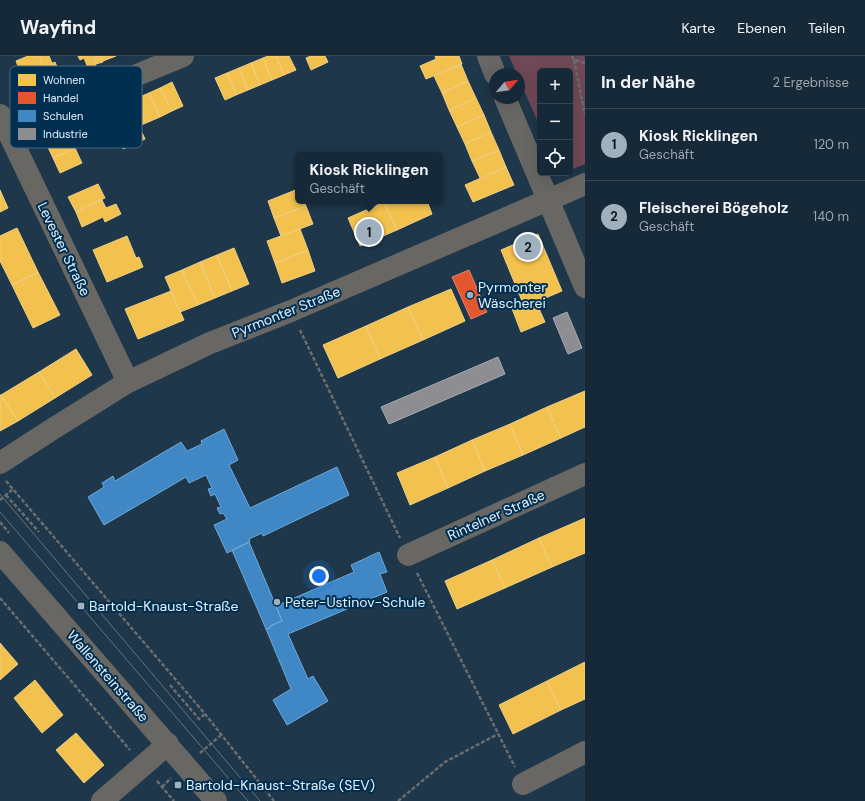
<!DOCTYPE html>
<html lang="de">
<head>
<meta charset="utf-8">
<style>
	body { margin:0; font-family:"DM Sans",sans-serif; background:#1f3140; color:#f1f3f6 }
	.controls { position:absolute; right:12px; top:12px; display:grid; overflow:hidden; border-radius:6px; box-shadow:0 4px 16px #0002 }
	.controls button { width:36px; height:36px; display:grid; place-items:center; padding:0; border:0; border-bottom:1px solid #354553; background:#162938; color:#f1f3f6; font:20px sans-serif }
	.compass { position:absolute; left:489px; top:12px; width:36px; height:36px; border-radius:50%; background:#162938; box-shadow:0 4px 16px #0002; rotate:61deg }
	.you { position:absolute; left:319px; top:520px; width:14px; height:14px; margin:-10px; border:3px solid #fff; border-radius:50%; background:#1a73e8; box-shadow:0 0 0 6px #1a73e833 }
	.badge { display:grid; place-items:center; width:26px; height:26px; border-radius:50%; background:#9fb0bf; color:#111; font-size:13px; font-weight:700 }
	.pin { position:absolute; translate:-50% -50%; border:2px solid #fff; box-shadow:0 1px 4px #0006 }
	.popup { position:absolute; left:295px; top:96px; width:148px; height:52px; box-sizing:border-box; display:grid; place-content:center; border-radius:6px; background:#162938; filter:drop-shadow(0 1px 3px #0005); font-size:13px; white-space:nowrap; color:#9ea6ae }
	.popup b { font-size:15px; color:#f1f3f6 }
	.popup::after { content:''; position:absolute; left:50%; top:100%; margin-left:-8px; border:8px solid transparent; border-top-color:#162938 }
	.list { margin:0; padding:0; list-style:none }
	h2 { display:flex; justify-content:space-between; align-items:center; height:52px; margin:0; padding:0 16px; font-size:17px }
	h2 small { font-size:13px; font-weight:400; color:#9ea6ae }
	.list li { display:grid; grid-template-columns:26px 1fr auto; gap:12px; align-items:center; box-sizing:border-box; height:72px; padding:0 16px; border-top:1px solid #354553 }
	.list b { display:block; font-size:15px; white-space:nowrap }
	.list p { margin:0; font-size:13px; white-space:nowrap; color:#9ea6ae }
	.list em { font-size:13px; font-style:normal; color:#9ea6ae }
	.icon { flex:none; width:22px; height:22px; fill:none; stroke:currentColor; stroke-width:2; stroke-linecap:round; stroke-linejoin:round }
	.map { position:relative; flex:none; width:585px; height:745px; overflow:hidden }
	header { display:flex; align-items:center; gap:24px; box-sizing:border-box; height:56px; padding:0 20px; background:#162938; border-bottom:1px solid #354553 }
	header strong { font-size:19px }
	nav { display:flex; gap:22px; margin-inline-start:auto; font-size:14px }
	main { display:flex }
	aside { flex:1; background:#162938 }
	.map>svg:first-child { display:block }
	.green { fill:#6f4955 }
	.homes { fill:#f2c14e; stroke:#eecf83 }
	.shops { fill:#e4572e; stroke:#e4856c }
	.schools { fill:#3f88c5; stroke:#70a8d6 }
	.industry { fill:#8d8d92; stroke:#a7abb2 }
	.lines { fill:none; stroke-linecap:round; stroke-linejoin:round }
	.path { stroke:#6a6e71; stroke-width:2.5; stroke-dasharray:4 2; stroke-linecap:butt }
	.minor { stroke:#696764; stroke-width:22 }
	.tram { stroke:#6a7379; stroke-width:1 }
	.poi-dot { fill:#9fb0bf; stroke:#002f50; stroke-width:1.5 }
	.labels { text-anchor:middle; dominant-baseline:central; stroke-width:4; stroke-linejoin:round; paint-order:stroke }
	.street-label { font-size:14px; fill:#e4f1fe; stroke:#002f50 }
	.poi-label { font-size:14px; fill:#e4f1fe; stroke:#002f50; text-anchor:start }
	.key { fill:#002f50; stroke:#446984; stroke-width:1 }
	.key-label { font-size:11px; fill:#e4f1fe }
</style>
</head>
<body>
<header>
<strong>Wayfind</strong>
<nav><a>Karte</a><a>Ebenen</a><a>Teilen</a></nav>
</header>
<main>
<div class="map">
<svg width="585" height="745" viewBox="0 0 585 745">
	<rect width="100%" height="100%" fill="#1e374a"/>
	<path class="green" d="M509,0h76v108l-15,6v-99h-30v56l-21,-48v-5h-2z"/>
	<path class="homes" d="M28,0h11l5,11 -22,9 -6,-15z
		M39,0h10l3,7 -8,4z
		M78,0h14l4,9 -8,3 -4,-10 -4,2z
		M93,0h8l2,6 -7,2z
		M101,0h15l-13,5z
		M268,0h8l8,19 -12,5 -9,-22z
		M276,0h13l7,14 -12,5z
		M311,0h14l3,6 -17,8 -5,-12z
		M435,0h24l3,8 -36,15 -6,-13 16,-7z
		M263,2l9,22 -12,5 -9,-22z
		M55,6l6,15 -11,4 -6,-14z
		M251,7l9,22 -12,5 -9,-22z
		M461,8l7,17 -26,12 -8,-17z
		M44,11l6,14 -22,10 -6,-15z
		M239,12l9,22 -12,5 -9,-22z
		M227,17l9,22 -11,5 -10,-22z
		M468,25l8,17 -27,12 -7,-17z
		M172,26l11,24 -11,5 -12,-23z
		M160,32l12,23 -12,6 -11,-24z
		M149,37l11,24 -14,6 -11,-24z
		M476,42l8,17 -27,12 -8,-17z
		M135,43l11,24 -7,3 6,13 -22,10 -16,-36z
		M484,59l7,17 -26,12 -8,-17z
		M491,76l8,18 -27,11 -7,-17z
		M68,77l7,15 -22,10 -7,-15z
		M75,92l7,15 -22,10 -7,-15z
		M499,94l7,17 -26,11 -8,-17z
		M506,111l8,18 -41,17 -8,-17z
		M98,128l7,14 -29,14 -8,-15z
		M298,133v12h6l2,5 -32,12 -6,-17z
		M0,134l8,18 -8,4z
		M102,144l4,8 10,-4 5,10 -16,8 -2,-5 -21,10 -6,-15z
		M387,145h40l5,13 -35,16 -13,-28z
		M384,146l13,28 -37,16 -12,-28z
		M306,150l7,18 -32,12 -7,-18z
		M17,172l21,44 -26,13 -12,-24v-25z
		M300,173l8,21 -33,13 -8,-22z
		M538,178l24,57 -26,11 9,20 -24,10 -10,-26 11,-5 -21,-51z
		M127,180l9,22 3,-1 4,10 -36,15 -14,-32z
		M234,192l15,36 -17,7 -15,-36z
		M308,194l7,21 -33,12 -7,-20z
		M217,199l15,36 -17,7 -15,-36z
		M200,206l15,36 -17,7 -16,-35z
		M182,214l16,35 -18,7 -15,-35z
		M38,216l22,43 -27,13 -21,-43z
		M451,233l14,32 -42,19 -15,-33z
		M171,235l13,29 -46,19 -13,-30z
		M408,251l15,33 -43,19 -14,-33z
		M366,270l14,33 -42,19 -15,-33z
		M76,293l16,26 -37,23 -16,-26z
		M39,316l16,26 -37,23 -17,-26z
		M585,335v36l-24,11 -14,-31z
		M0,339h1l17,26 -18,10z
		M547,351l14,31 -38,17 -13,-31z
		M510,368l13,31 -38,16 -13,-31z
		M472,384l13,31 -37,17 -13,-31z
		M435,401l13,31 -38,17 -13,-32z
		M585,462v35l-33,14 -13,-29z
		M539,482l13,29 -47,21 -13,-28z
		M492,504l13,28 -48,21 -12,-28z
		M0,587l18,21 -18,16z
		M585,606v37l-24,11 -14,-29z
		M35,624l28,35 -21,18 -28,-35z
		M547,625l14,29 -48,24 -14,-29z
		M76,677l28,32 -20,18 -28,-33z"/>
	<path class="shops" d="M469,214l18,42 -16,7 -19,-42z"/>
	<path class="schools" d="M224,373l14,31 -9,5 21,43 87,-41 12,28 -86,41 -1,-3 -13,6 1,3 -23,11 -13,-28 13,-6 -4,-6 -3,1 -3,-6 4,-1 -6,-13 -4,2 -3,-7 4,-1 -6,-13 -17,8 -3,-6 -82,48 -16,-28 16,-10 -2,-4 11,-7 2,5 66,-39 6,9 15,-7 -1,-3z
		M249,486l27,64 6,15 -12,5v2l-4,1 -34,-79z
		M379,496l8,20 -7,2 7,18 -99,42 20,45 5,-3 15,25 -41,24 -14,-25 18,-11 -25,-60 4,-1v-2l12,-5 -6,-15 78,-34 -3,-7z"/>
	<path class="industry" d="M567,256l15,36 -14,6 -15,-36z
		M498,301l7,17 -116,50 -8,-17z"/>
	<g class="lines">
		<path class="path" d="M572,0l2,4 11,3
			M574,4l11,55
			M300,274l100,208
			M6,425l199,233 69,87
			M6,439l33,37
			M0,444l13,-11
			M0,466l9,11
			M417,517l98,194
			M0,542l130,152
			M170,629l29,34 6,-5
			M200,697l21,-18
			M157,725l17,20
			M162,731l9,-9
			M398,745l47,-39 53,-28"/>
		<path class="minor" d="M488,0l7,18
			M505,42l80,189
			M0,59l128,267
			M6,73l177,-73
			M0,407l51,-33 77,-48 82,-39 81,-32 294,-127
			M0,496l216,249
			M408,499l177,-81
			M523,728l62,-32
			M102,745l66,-57"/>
		<path class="tram" d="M0,438l260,307
			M0,456l248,289"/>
	</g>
	<g class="poi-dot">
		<circle cx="470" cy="239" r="4"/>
		<circle cx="277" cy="546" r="4"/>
		<rect x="77" y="546" width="8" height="8" rx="2"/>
		<rect x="174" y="725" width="8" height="8" rx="2"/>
	</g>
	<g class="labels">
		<g class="street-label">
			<text transform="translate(64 193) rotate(64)">Levester Straße</text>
			<text transform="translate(286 256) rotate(-22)">Pyrmonter Straße</text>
			<text transform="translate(496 459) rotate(-24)">Rintelner Straße</text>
			<text transform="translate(108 620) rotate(49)">Wallensteinstraße</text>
		</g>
		<g class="poi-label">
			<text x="478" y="231">Pyrmonter<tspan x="478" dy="16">Wäscherei</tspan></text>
			<text x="285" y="546">Peter-Ustinov-Schule</text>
			<text x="89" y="550">Bartold-Knaust-Straße</text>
			<text x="186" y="729">Bartold-Knaust-Straße (SEV)</text>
		</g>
	</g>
	<rect x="10" y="10" width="132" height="82" rx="6" class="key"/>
	<rect x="18" y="18" width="18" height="12" fill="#f2c14e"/>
	<rect x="18" y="36" width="18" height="12" fill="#e4572e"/>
	<rect x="18" y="54" width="18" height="12" fill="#3f88c5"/>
	<rect x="18" y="72" width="18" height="12" fill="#8d8d92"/>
	<g class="key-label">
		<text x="43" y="28">Wohnen</text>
		<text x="43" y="46">Handel</text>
		<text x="43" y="64">Schulen</text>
		<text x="43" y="82">Industrie</text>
	</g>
</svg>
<div class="controls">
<button>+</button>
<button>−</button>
<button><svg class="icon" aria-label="locate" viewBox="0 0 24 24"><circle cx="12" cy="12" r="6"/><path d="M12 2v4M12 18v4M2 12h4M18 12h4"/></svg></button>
</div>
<svg class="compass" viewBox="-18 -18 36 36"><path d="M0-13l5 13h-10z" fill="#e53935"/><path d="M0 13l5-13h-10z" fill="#9ea6ae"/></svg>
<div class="you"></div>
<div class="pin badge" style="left:369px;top:176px">1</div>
<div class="popup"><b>Kiosk Ricklingen</b>Geschäft</div>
<div class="pin badge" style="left:528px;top:191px">2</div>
</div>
<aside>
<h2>In der Nähe<small>2 Ergebnisse</small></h2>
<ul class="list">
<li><span class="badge">1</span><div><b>Kiosk Ricklingen</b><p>Geschäft</p></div><em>120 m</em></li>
<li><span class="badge">2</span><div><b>Fleischerei Bögeholz</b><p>Geschäft</p></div><em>140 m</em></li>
</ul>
</aside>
</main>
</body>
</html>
